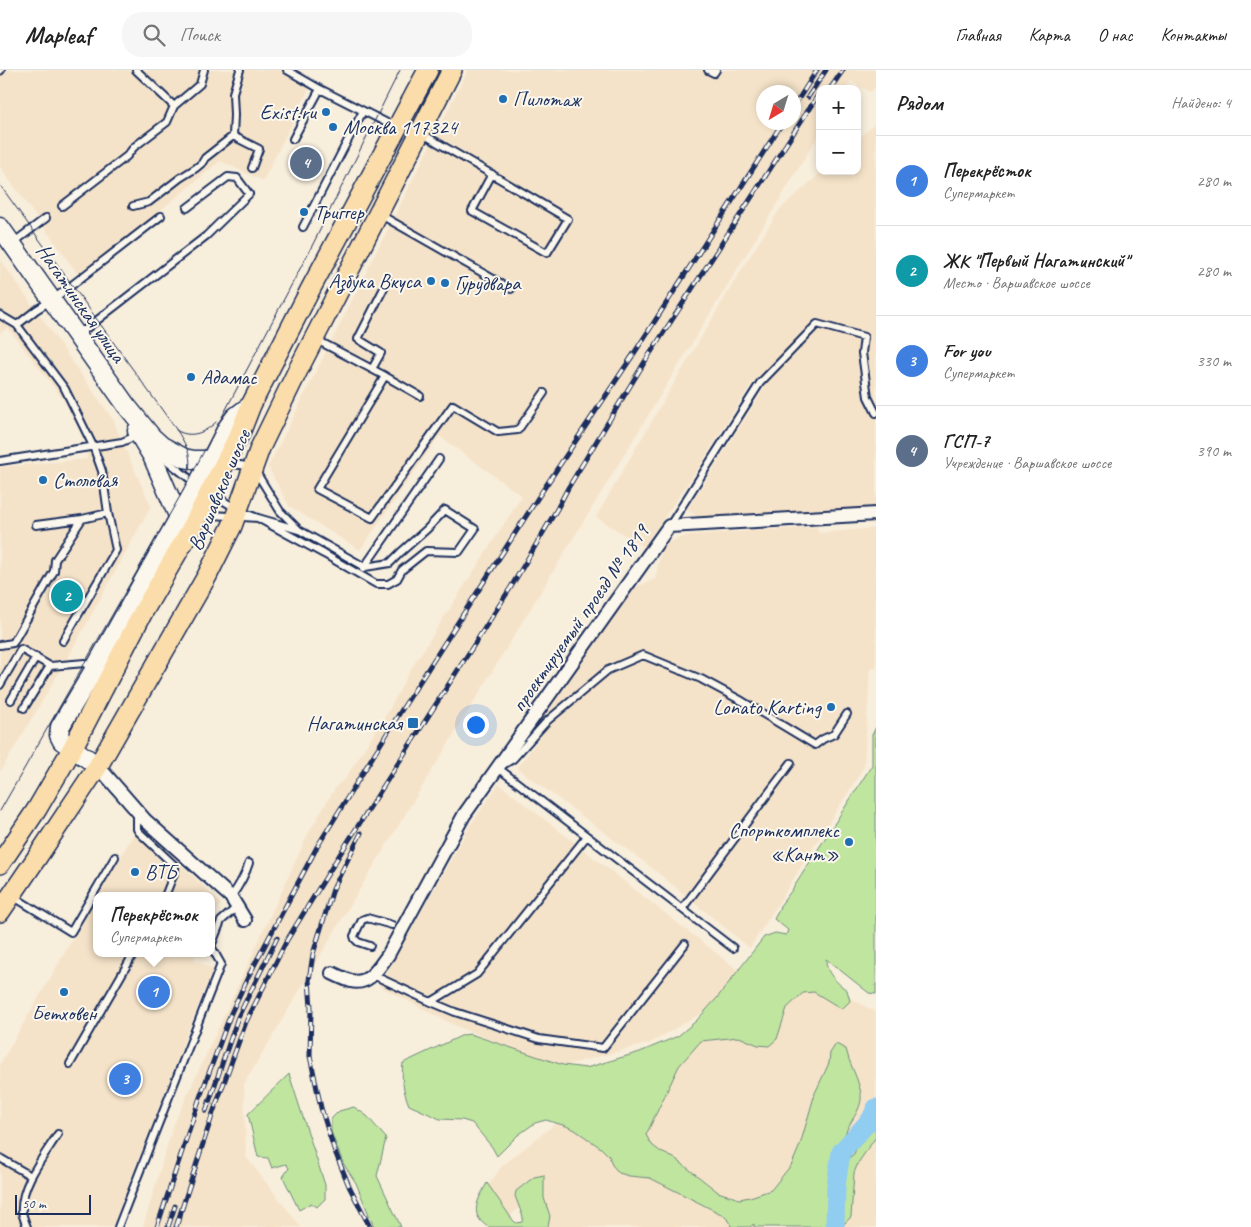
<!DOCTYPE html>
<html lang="ru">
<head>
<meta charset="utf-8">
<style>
	body { margin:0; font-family:Caveat,sans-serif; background:#f6f6f6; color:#222 }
	.controls { position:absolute; right:15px; top:15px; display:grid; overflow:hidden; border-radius:10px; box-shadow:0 2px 8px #0003 }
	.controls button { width:45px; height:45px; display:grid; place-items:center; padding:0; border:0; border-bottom:1px solid #e0e0e0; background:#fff; color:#222; font:25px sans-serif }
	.compass { position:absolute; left:756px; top:15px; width:45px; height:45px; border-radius:50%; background:#fff; box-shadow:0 2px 8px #0003; rotate:218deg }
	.scale { position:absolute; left:15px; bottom:12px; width:76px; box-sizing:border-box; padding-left:5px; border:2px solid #1b2f5e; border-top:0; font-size:14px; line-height:18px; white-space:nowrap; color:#1b2f5e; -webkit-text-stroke:4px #fbf7ec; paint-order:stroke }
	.you { position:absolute; left:475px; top:654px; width:18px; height:18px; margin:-12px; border:4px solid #fff; border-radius:50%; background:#1a73e8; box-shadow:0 0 0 8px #1a73e833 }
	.badge { display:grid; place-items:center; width:32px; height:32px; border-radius:50%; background:#1f6fb2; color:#fff; font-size:16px; font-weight:700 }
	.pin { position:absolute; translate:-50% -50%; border:2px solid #fff; box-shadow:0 1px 5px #0006 }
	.popup { position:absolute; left:93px; top:822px; width:122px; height:65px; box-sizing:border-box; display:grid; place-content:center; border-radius:10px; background:#fff; filter:drop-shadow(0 1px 4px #0005); font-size:16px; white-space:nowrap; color:#767676 }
	.popup b { font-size:19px; color:#222 }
	.popup::after { content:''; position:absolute; left:50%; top:100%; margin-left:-10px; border:10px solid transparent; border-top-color:#fff }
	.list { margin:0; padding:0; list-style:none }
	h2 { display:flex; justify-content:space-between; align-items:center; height:65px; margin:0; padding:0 20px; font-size:21px }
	h2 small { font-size:16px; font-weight:400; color:#767676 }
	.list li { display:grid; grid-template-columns:32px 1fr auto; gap:15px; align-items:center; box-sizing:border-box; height:90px; padding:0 20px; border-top:1px solid #e0e0e0 }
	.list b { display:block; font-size:19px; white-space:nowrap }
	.list p { margin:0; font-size:16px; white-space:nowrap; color:#767676 }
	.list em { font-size:16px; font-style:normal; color:#767676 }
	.icon { flex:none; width:28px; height:28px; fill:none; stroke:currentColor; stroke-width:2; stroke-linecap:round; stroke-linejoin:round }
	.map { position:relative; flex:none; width:876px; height:1157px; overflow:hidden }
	header { display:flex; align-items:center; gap:30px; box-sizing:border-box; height:70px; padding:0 25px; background:#fff; border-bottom:1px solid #e0e0e0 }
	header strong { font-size:24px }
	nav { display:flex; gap:28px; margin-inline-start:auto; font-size:18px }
	.search { width:350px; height:45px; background:#f6f6f6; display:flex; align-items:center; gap:12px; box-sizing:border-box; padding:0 18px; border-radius:20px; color:#767676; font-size:19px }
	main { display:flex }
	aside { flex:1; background:#fff }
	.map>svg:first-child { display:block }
	.built { fill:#f5e3c9; fill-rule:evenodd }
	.green { fill:#c0e59f; stroke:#6e8a7e }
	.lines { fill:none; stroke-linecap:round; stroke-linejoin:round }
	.river { stroke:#91ccf1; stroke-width:19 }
	.lane-casing { stroke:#1b2f5e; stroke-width:10 }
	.street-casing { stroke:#1b2f5e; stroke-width:16 }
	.secondary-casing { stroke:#1b2f5e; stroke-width:21 }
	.primary-casing { stroke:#1b2f5e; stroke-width:22 }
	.lane { stroke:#fbf7ec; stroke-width:6 }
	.street { stroke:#fbf7ec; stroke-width:12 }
	.secondary { stroke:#fbf7ec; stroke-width:18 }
	.primary { stroke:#fbddab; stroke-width:19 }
	.tram { stroke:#1b2f5e; stroke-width:1 }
	.rail-casing { stroke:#1b2f5e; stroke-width:5 }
	.rail { stroke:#fbf7ec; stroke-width:3; stroke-dasharray:9; stroke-linecap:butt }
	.poi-dot { fill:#1f6fb2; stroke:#fbf7ec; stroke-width:2 }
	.labels { text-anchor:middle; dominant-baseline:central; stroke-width:4; stroke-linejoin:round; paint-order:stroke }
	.poi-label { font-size:21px; fill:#1b2f5e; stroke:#fbf7ec; text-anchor:start }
	.street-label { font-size:21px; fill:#1b2f5e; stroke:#fbf7ec }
</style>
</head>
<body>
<header>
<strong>Mapleaf</strong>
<div class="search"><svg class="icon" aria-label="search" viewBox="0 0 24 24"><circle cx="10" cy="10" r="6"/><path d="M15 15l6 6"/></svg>Поиск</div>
<nav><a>Главная</a><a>Карта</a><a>О нас</a><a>Контакты</a></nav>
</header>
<main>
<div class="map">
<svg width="876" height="1157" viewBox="0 0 876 1157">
	<rect width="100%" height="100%" fill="#f8eedc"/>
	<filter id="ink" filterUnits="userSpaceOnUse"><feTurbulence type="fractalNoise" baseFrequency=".02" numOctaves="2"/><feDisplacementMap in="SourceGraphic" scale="10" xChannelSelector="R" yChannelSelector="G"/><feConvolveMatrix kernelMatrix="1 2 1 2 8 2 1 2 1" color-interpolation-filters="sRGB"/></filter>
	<g filter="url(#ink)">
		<path class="built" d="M0,0h283l27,17 -47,94 -43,-20 -140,116 -80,-110z
			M468,0h408v17l-6,5 -19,-11 -5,8h-26v44l-462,759 -114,192 2,73 55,70h-158l30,-101 136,-294 28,-47 8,-6 44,-69 22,-41 111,-173 -83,-60 -79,114 -71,-44 -21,-39zM764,22h30v30h-30z
			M876,53v385l-101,9h-77l-11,-7 78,-123 -11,-7 -57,90 -53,77 -48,-30 65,-112 79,-133 40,-63 43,-38h34v-31z
			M0,189l114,162 8,21 29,64 -85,155 -66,111v-305l87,-8 -2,-18 -19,-38 -58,-75 -8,5z
			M816,457l3,6 57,-5v140l-6,1 -6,98 -114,181 -102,-83 -131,-97 27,-36 -8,-10 96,-133 23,-10 7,-31 4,-5 22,-8z
			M499,714l239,186 -19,33 -69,40 -91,24 -101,-40 -79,-41 92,-162z
			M143,757l78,77 -9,11v-19h-114l34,-59z
			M96,829v54h100l-2,7 19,9 -27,67 -9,25 -65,166h-112v-163z
			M814,909l62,33v215h-336l-20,-20 -10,9 -25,-26 17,-24 82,-65z"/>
		<path class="green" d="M876,657v267l-7,-1 -43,-34c-1,13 11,24 21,31l3,11 -8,8 -28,-17 -11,1 -16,15 -10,31 -8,7 -11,-1 -19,-8 -38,4 -22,25 -33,69 6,10 9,7 15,7 42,33 21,7 11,-2 21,-7 21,-26 8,-19 15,-52 14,-30 1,-10 6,-9 10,5c3,15 11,26 14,40 5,18 -8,28 -14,43 -4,9 -8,20 -10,29l10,-1 8,-6 12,-31 10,-13v27l-18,26 -4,10 -3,44 -7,7 -4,3h-86v-3l-4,3h-19l-1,-5 -7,-7 -73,-37 -21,-2 -10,-3 -7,-8 -3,-9 -8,-8 -26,-18 -9,-4 -20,-6 -11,3 -17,12 -21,21 -5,-9 -20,-24 -10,-3 -22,-1 -31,-14c-6,-14 -8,-28 -6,-42l60,-28 7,-1 93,31 23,3 54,-16 38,-16 18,-15 21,-23 47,-61 11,-4 11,2 2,-5 -14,-11 6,-11 -1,-1 13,-17 80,-125v-30z
			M289,1004l36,111v14l-8,8 -6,-4 -12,7 -16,-33 6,-9 -3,-4 -14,4 -4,-10 -10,-1 -10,-43z
			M354,1037l13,9 19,22 -9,38 24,51h-27l-18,-44 -13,-20 -12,-31v-13l8,-8z
			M544,1105v23l6,18 -2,11h-60c-20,-13 -10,-27 -1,-44l25,36 4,4 6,-1 1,-5 -8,-21 1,-5 18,-14z"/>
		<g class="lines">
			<path class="river" d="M835,1157l1,-41 5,-34 30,-33 5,-11"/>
			<g class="lane-casing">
				<path id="lane" d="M136,0l38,36
					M240,0l-7,23 1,22 -1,21 26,13 -7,19
					M287,0l33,19 75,38
					M708,0l6,3 2,-3
					M0,1l1,-1
					M421,63l147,86 -21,34 -75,-42 20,-37
					M293,69l27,-50
					M62,136l65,-50 7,-9 33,-25 7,-16 26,-22 4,-14
					M133,136l16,-4 31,-24 16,-10 6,-5 3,-5 28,-22
					M379,144l132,75
					M303,157l60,-116
					M13,173l33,-25
					M0,245l17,10 48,64 28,57 9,25 6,42 8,37 -53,91
					M17,255l19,-15 16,-10 20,-15 89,-69
					M78,265l128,-99 43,-42 -12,-16 -9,-1 -41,31
					M315,269l70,37 -68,113 55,29 81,-113 45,27 20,-2 26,-37
					M372,299l9,-16 -23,-14 30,-59
					M385,306l35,20
					M156,382l39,31
					M0,391l122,-19 16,-7
					M227,393l26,4 27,44 18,18
					M201,450l12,-5 45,3 66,36 52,30h12l9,-5 5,-9 24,-19 33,1 16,-23 -30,-19 -18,19 -26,23 -11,11 -25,4 -66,-37 -41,-12 -16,-6 -30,-18
					M36,455l46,-6
					M670,455l90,-142 57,-59 47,13 -2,16 6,44 8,16
					M363,499l76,-110
					M0,575l13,-2 41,-72 1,-11 27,-41 26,-6
					M0,615l21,-36 29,17 35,-3 9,5
					M11,630l25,-43
					M24,638l26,-42
					M137,743v16l2,3 36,34v5l-10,25
					M14,827l57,35 44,-75
					M231,827c8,-11 14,-21 18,-34
					M682,839l109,-146
					M212,874l9,-23 16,-14
					M370,876l-12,-4 -3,-3 -1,-3 8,-16 5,-2 25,7
					M733,878l-235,-180 15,-9 34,-38 61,-51 35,-15 58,24 41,22 73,44 8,-6 11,-5 13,-20
					M373,905l58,27 24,10 84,27 64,9 82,-104
					M431,932l46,-28 110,-138
					M70,994l64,-111
					M0,1088l31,18
					M27,1157c-2,-5 -4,-10 -5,-15 -2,-27 22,-56 36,-78
					M118,1157l103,-263 -9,-16"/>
			</g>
			<g class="street-casing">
				<path id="street" d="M98,696l47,54 86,77 14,23
					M332,903c6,3 12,6 19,8 18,5 28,-14 37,-26l76,-140 205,-289 207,-12"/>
			</g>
			<g class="secondary-casing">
				<path id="secondary" d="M0,157l126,178 26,32 10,9 22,12 10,2h17
					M137,361l15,25 27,62 5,5
					M98,696l-36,-25 -3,-6 1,-8 35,-59 116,-208 16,-32 8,-11 16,-12"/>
			</g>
			<g class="primary-casing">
				<path id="primary" d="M0,794l37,-55 35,-60 71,-137 48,-83 49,-96 11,-28 59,-115 118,-220
					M0,842l40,-59 58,-87 109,-190 25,-50 28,-78 38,-78 154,-300"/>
			</g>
			<use href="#lane" class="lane"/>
			<use href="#street" class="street"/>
			<use href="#secondary" class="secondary"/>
			<use href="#primary" class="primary"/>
			<path class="tram" d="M0,115l178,247c9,15 15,25 10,42
				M176,360c14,9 29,3 40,-8
				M0,741l183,-320 130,-247 87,-174"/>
			<g class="rail-casing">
				<path id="rail" d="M830,19l13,-19
					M808,27l18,-27
					M794,36l23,-36
					M361,763l-28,56 -20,65 -4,26 2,28 -1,48 11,52 13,41 15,37 21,41
					M206,1041l32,-94 39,-79
					M157,1157l42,-127 32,-87 17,-36 69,-130 82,-133 140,-218 94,-141 150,-233
					M168,1157l7,-21
					M176,1157l37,-114 33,-91 41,-82 53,-86 171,-267 46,-78 11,-21 76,-125 176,-271"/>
			</g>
			<use href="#rail" class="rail"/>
		</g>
	</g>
	<g class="poi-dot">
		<circle cx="503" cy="29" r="5"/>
		<circle cx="326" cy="42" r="5"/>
		<circle cx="333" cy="57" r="5"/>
		<circle cx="304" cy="142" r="5"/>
		<circle cx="431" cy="211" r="5"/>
		<circle cx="445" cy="213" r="5"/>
		<circle cx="191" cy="307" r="5"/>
		<circle cx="43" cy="410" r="5"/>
		<circle cx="831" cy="637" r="5"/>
		<rect x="407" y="647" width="12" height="12" rx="2.5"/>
		<circle cx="849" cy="772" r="5"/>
		<circle cx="135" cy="802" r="5"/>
		<circle cx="64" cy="922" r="5"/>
	</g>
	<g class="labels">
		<g class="poi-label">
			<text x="513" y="29">Пилотаж</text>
			<text x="316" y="42" text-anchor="end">Exist.ru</text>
			<text x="343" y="57">Москва 117324</text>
			<text x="314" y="142">Триггер</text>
			<text x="421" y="211" text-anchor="end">Азбука Вкуса</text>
			<text x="455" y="213">Гурудвара</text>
			<text x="201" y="307">Адамас</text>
			<text x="53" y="410">Столовая</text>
			<text x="821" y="637" text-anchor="end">Lonato Karting</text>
			<text x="402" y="653" text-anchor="end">Нагатинская</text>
			<text x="839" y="760" text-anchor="end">Спорткомплекс<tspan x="839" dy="24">«Кант»</tspan></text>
			<text x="145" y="802">ВТБ</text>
			<text x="64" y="943" text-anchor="middle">Бетховен</text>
		</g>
		<g class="street-label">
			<text transform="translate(81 233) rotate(55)">Нагатинская улица</text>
			<text transform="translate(219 420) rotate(-67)">Варшавское шоссе</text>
			<text transform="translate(580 548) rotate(-55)">проектируемый проезд № 1819</text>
		</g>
	</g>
</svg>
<div class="controls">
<button>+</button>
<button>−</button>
</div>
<svg class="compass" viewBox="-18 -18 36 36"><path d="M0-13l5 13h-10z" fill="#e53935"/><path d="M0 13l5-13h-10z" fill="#767676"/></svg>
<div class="scale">50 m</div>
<div class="you"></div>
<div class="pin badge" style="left:154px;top:922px;background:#3f7fe0">1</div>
<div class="popup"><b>Перекрёсток</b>Супермаркет</div>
<div class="pin badge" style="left:67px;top:526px;background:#0f9aa8">2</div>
<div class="pin badge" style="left:125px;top:1009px;background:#3f7fe0">3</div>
<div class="pin badge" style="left:306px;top:93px;background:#5c6f8a">4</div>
</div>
<aside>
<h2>Рядом<small>Найдено: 4</small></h2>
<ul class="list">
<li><span class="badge" style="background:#3f7fe0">1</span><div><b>Перекрёсток</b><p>Супермаркет</p></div><em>280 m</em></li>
<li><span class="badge" style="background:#0f9aa8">2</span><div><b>ЖК &quot;Первый Нагатинский&quot;</b><p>Место · Варшавское шоссе</p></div><em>280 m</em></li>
<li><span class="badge" style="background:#3f7fe0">3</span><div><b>For you</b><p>Супермаркет</p></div><em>330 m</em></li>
<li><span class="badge" style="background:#5c6f8a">4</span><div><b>ГСП-7</b><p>Учреждение · Варшавское шоссе</p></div><em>390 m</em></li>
</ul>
</aside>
</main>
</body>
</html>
